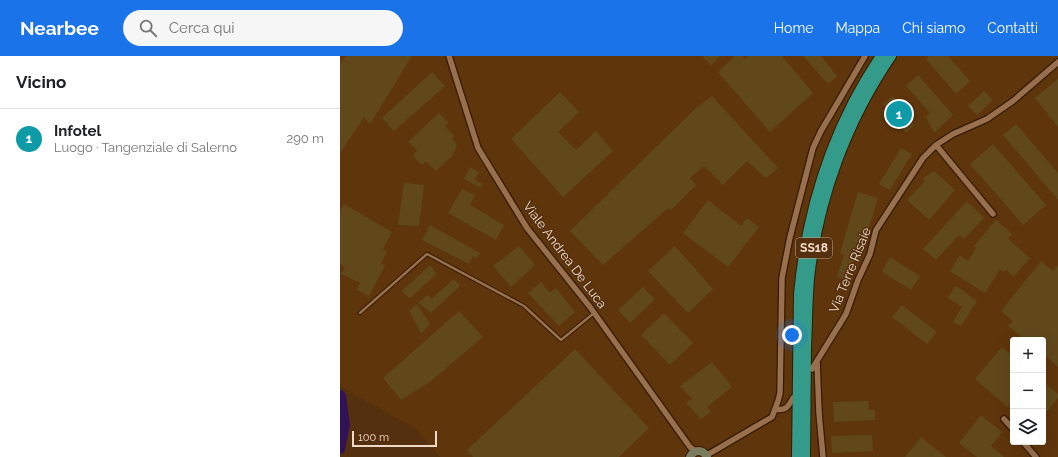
<!DOCTYPE html>
<html lang="it">
<head>
<meta charset="utf-8">
<style>
	body { margin:0; font-family:Raleway,sans-serif; background:#f6f6f6; color:#202124 }
	.controls { position:absolute; right:12px; bottom:12px; display:grid; overflow:hidden; border-radius:4px; box-shadow:0 4px 16px #0002 }
	.controls button { width:36px; height:36px; display:grid; place-items:center; padding:0; border:0; border-bottom:1px solid #e0e0e0; background:#fff; color:#202124; font:20px sans-serif }
	.scale { position:absolute; left:12px; bottom:10px; width:85px; box-sizing:border-box; padding-left:4px; border:2px solid #f0d9c7; border-top:0; font-size:11px; line-height:14px; white-space:nowrap; color:#f0d9c7; -webkit-text-stroke:3px #55300e; paint-order:stroke }
	.you { position:absolute; left:452px; top:279px; width:14px; height:14px; margin:-10px; border:3px solid #fff; border-radius:50%; background:#1a73e8; box-shadow:0 0 0 6px #1a73e833 }
	.badge { display:grid; place-items:center; width:26px; height:26px; border-radius:50%; background:#1a73e8; color:#fff; font-size:13px; font-weight:700 }
	.pin { position:absolute; translate:-50% -50%; border:2px solid #fff; box-shadow:0 1px 4px #0006 }
	.list { margin:0; padding:0; list-style:none }
	h2 { display:flex; justify-content:space-between; align-items:center; height:52px; margin:0; padding:0 16px; font-size:17px }
	h2 small { font-size:13px; font-weight:400; color:#757577 }
	.list li { display:grid; grid-template-columns:26px 1fr auto; gap:12px; align-items:center; box-sizing:border-box; height:60px; padding:0 16px; border-top:1px solid #e0e0e0 }
	.list b { display:block; font-size:15px; white-space:nowrap }
	.list p { margin:0; font-size:13px; white-space:nowrap; color:#757577 }
	.list em { font-size:13px; font-style:normal; color:#757577 }
	.icon { flex:none; width:22px; height:22px; fill:none; stroke:currentColor; stroke-width:2; stroke-linecap:round; stroke-linejoin:round }
	.map { position:relative; flex:none; width:718px; height:401px; overflow:hidden }
	header { display:flex; align-items:center; gap:24px; box-sizing:border-box; height:56px; padding:0 20px; background:#1a73e8; color:#fff }
	header strong { font-size:19px }
	nav { display:flex; gap:22px; margin-inline-start:auto; font-size:14px }
	.search { width:280px; height:36px; background:#f6f6f6; display:flex; align-items:center; gap:10px; box-sizing:border-box; padding:0 14px; border-radius:22px; color:#757577; font-size:15px }
	main { display:flex }
	aside { flex:1; background:#fff }
	.map>svg:first-child { display:block }
	.built { fill:#5f350b; fill-rule:evenodd }
	.lines { fill:none; stroke-linecap:round; stroke-linejoin:round }
	.river { stroke:#321257; stroke-width:10 }
	.building { fill:#60481b }
	.lane-casing { stroke:#351a01; stroke-width:4.5 }
	.street-casing { stroke:#351a01; stroke-width:8 }
	.secondary-casing { stroke:#351a01; stroke-width:10 }
	.highway-casing { stroke:#351a01; stroke-width:12 }
	.lane { stroke:#99704e; stroke-width:2.5 }
	.street { stroke:#99704e; stroke-width:5.5 }
	.secondary { stroke:#7b7d60; stroke-width:8 }
	.highway { stroke:#349b8a; stroke-width:10 }
	.labels { text-anchor:middle; dominant-baseline:central; stroke-width:3; stroke-linejoin:round; paint-order:stroke }
	.shield { fill:#55300e; stroke:#c2a690; stroke-width:1 }
	.shield-label { font-size:12px; font-weight:bold; fill:#f0d9c7 }
	.street-label { font-size:13px; fill:#f0d9c7; stroke:#55300e }
</style>
</head>
<body>
<header>
<strong>Nearbee</strong>
<div class="search"><svg class="icon" aria-label="search" viewBox="0 0 24 24"><circle cx="10" cy="10" r="6"/><path d="M15 15l6 6"/></svg>Cerca qui</div>
<nav><a>Home</a><a>Mappa</a><a>Chi siamo</a><a>Contatti</a></nav>
</header>
<main>
<aside>
<h2>Vicino<small></small></h2>
<ul class="list">
<li><span class="badge" style="background:#0f9aa8">1</span><div><b>Infotel</b><p>Luogo · Tangenziale di Salerno</p></div><em>290 m</em></li>
</ul>
</aside>
<div class="map">
<svg width="718" height="401" viewBox="0 0 718 401">
	<rect width="100%" height="100%" fill="#55300e"/>
	<path class="built" d="M0,0h718v401h-618l-24,-28 -76,-43zM673,284h30v102h-30z"/>
	<g class="lines">
		<path class="river" d="M0,339l1,1 4,29 -5,24"/>
	</g>
	<path class="building" d="M6,0h66l-42,68 -6,-7 -24,36v-89z
		M362,0h18l-9,9z
		M395,0h8l2,3 3,-3h34l31,37 -43,39 -52,-60z
		M463,0h18l16,20 -9,8z
		M589,0h19l22,25 -14,13 -30,-35z
		M92,16l13,14 -51,45 -12,-13z
		M578,19l35,40 -19,18 -8,-17 4,-3 -24,-27z
		M718,23v48l-23,-29z
		M644,35l9,9 -16,15 -9,-9z
		M220,36l19,20 -21,20 18,18 20,-19 17,20 -50,46 -52,-58z
		M372,40l66,72 -12,10 -19,-17 -24,24 -19,-19 -14,12 6,7 -25,25 -4,-1 -64,56 -33,-34 126,-123z
		M553,40l21,29 -8,8 -23,-29z
		M99,57l10,10 -4,3 9,10 -2,2 5,7 -4,10 -17,16 -10,-10 -4,4 -9,-9 4,-6 -9,-8z
		M676,68l42,49v27l-55,-65z
		M653,88l53,61 -23,20 -53,-61z
		M561,92l11,6 -22,36 -11,-6z
		M130,111l9,5 -4,8 7,4 -1,4 -17,-9z
		M594,115l21,19 -26,30 -22,-20 18,-19 -3,-2z
		M64,127l20,2 -5,41 -21,-1z
		M122,133l13,6 -5,10 34,20 -8,15 -48,-27z
		M518,136l20,6 -19,63 -5,-2 -6,21 -11,-3 7,-22 -4,-2z
		M368,144l33,26 6,-8 12,9 -31,40 -45,-34z
		M627,145l17,17 -20,21 -5,-4 -23,25 -13,-11z
		M4,148l48,28 -9,17 4,3 -6,11 4,3 -16,30 -12,-6 3,-7 -19,-9 4,-7 -5,-3v-53z
		M656,164l16,14 -4,5 22,19 -16,18 -8,-6 -3,2 -3,-3 -15,24 -35,-22 10,-16 8,6 8,-13 -2,-2z
		M90,169l50,28 -3,5 -4,-2 -4,8 -47,-24z
		M179,190l16,19 -24,22 -18,-21z
		M335,190l38,43 -25,24 -40,-42z
		M550,201l30,19 -9,14 -29,-18z
		M701,205l12,10 5,-6v102l-15,-13v-14h-18l-17,-14 5,-5 -12,-10z
		M90,209l7,9 -26,23 -2,1 -7,-7z
		M114,223l6,7 -29,27 -13,-10 10,-8 3,4z
		M201,226l9,11 6,-5 19,24 -16,14 -31,-33z
		M615,230l9,5v1l13,9 -16,25 -8,-4 9,-15 -14,-9z
		M303,231l12,12 -25,24 -12,-13z
		M77,248l13,20 -9,9 -12,-22z
		M562,249l35,27 -10,12 -35,-27z
		M119,255l24,26 -53,45 -29,18 -18,-22z
		M324,257l29,30 -23,22 -29,-30z
		M662,291l11,9v45l-5,6 -33,-28z
		M235,293l74,79 -30,29h-146l-6,-7z
		M372,306l20,25 -25,20 4,5 -10,7 -15,-16 6,-4 -12,-13z
		M703,326l15,12v4l-15,18z
		M528,345l1,9h6v10l-41,2 -1,-20z
		M641,359l21,17 -11,14 13,11h-27l-18,-14z
		M532,379l1,16 -41,2 -1,-17z
		M581,381l25,20h-41z"/>
	<g class="lines">
		<g class="lane-casing">
			<path id="lane" d="M20,257l67,-59 97,52 37,34 33,-27"/>
		</g>
		<g class="street-casing">
			<path id="street" d="M109,0l29,92 49,80 63,79 100,140 5,4
				M596,89l57,69
				M477,305l2,52 4,44
				M472,313l34,-55 12,-34 12,-26 6,-24 47,-72 13,-13 17,-11 34,-15 26,-18 45,-39
				M435,353c11,2 13,-2 18,-11
				M664,363l9,10
				M683,386l13,15
				M367,399l65,-38 6,-16 2,-8 2,-115 8,-41 23,-89 8,-17 44,-75"/>
		</g>
		<g class="secondary-casing">
			<path id="secondary" d="M350,401c4,-8 13,-8 17,0"/>
		</g>
		<g class="highway-casing">
			<path id="highway" d="M457,401l2,-163c8,-84 34,-167 82,-238
				M465,401c0,-36 1,-73 1,-109 1,-23 1,-46 3,-70 9,-79 37,-156 82,-222"/>
		</g>
		<use href="#lane" class="lane"/>
		<use href="#street" class="street"/>
		<use href="#secondary" class="secondary"/>
		<use href="#highway" class="highway"/>
	</g>
	<g class="labels">
		<rect class="shield" x="456" y="182" width="36" height="20" rx="3"/>
		<g class="shield-label">
			<text x="474" y="192">SS18</text>
		</g>
		<g class="street-label">
			<text transform="translate(225 199) rotate(53)">Viale Andrea De Luca</text>
			<text transform="translate(510 214) rotate(-68)">Via Terre Risaie</text>
		</g>
	</g>
</svg>
<div class="controls">
<button>+</button>
<button>−</button>
<button><svg class="icon" aria-label="layers" viewBox="0 0 24 24"><path d="M12 4l9 5-9 5-9-5zM3 14l9 5 9-5"/></svg></button>
</div>
<div class="scale">100 m</div>
<div class="you"></div>
<div class="pin badge" style="left:559px;top:58px;background:#0f9aa8">1</div>
</div>
</main>
</body>
</html>
